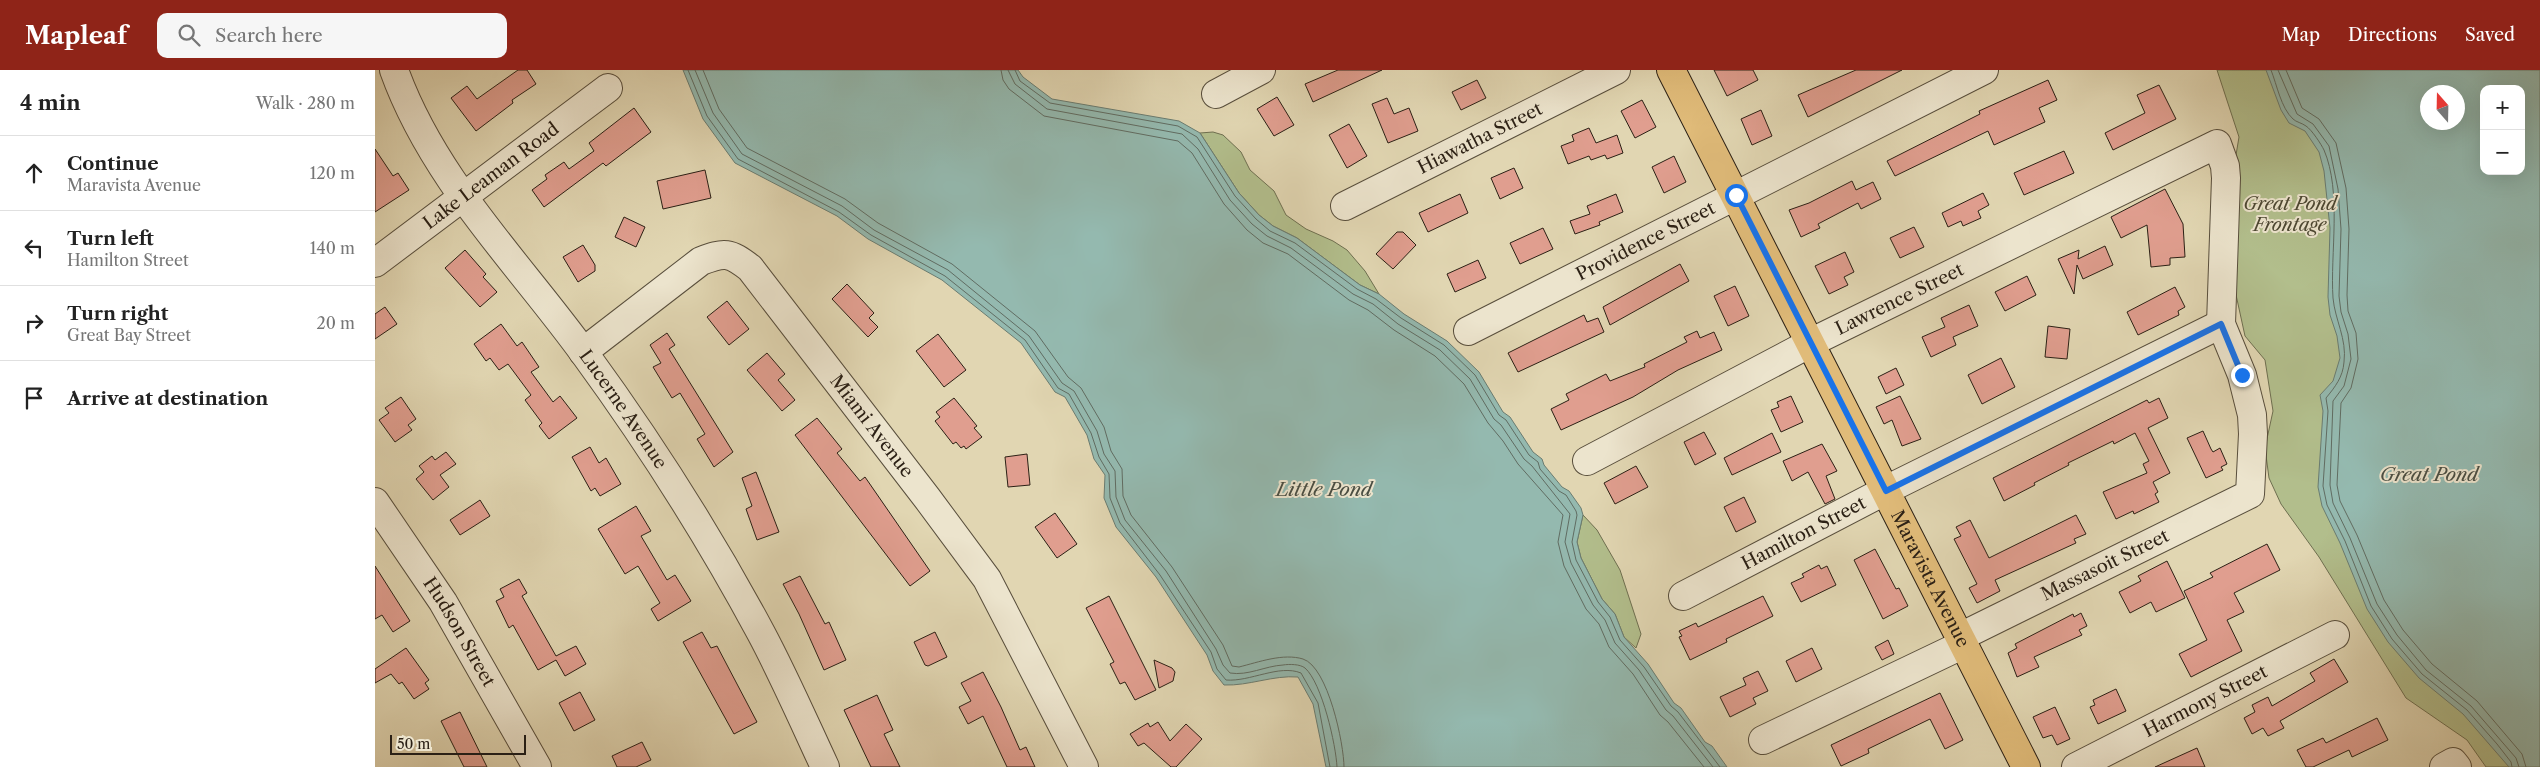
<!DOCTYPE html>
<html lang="en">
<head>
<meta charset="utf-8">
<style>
	body { margin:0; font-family:"Libre Caslon Text",serif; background:#f6f6f6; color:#222 }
	.controls { position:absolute; right:15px; top:15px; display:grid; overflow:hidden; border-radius:10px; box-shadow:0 5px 20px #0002 }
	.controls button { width:45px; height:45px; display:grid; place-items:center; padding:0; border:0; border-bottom:1px solid #e0e0e0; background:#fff; color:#222; font:25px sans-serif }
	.compass { position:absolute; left:2045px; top:15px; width:45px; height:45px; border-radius:50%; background:#fff; box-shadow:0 5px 20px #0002; rotate:340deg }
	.scale { position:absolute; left:15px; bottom:12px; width:136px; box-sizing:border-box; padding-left:5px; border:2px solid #2b2015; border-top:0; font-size:14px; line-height:18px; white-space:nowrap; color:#2b2015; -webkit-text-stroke:4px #ece4cd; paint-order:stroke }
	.stop { position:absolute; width:15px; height:15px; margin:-11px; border:4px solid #1a73e8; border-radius:50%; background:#fff }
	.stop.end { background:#1a73e8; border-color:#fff; box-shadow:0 1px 5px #0008 }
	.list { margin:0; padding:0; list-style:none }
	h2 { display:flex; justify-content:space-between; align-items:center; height:65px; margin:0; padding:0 20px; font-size:21px }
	h2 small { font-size:16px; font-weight:400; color:#767676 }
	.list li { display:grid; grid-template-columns:32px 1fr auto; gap:15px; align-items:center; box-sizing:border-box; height:75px; padding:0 20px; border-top:1px solid #e0e0e0 }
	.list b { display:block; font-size:19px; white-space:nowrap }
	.list p { margin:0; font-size:16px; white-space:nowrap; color:#767676 }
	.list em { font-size:16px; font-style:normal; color:#767676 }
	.icon { flex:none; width:28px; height:28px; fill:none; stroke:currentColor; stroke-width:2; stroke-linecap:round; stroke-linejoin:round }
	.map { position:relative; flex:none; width:2165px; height:697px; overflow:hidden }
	header { display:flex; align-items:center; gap:30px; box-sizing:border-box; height:70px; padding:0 25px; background:#8f2418; color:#fff }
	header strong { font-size:24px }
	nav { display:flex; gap:28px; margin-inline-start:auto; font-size:18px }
	.search { width:350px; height:45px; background:#f6f6f6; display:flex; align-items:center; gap:12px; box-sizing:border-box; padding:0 18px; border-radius:10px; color:#767676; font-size:19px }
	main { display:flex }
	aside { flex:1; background:#fff }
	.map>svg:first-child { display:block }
	.green { fill:#b2be8c; stroke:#6e6f50 }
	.water { fill:#94b9af; stroke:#6a7c71; fill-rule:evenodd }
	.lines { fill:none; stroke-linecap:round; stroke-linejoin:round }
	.shore { stroke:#606c62; stroke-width:1 }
	.building { fill:#e09e8f; stroke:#2b2015 }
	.minor-casing { stroke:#584e3c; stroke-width:30 }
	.major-casing { stroke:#2b2015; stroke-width:30 }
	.minor { stroke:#ece4cd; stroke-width:28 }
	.major { stroke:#e0bb79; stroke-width:28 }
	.route { stroke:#1a73e8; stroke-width:6 }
	.labels { text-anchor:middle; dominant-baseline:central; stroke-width:4; stroke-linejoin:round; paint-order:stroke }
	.street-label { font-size:18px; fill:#2b2015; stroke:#ece4cd }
	.park-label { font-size:18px; font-style:italic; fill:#4d4833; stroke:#ece4cd }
	.water-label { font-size:19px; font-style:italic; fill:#4a4e43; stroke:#ece4cd }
</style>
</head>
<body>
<header>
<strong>Mapleaf</strong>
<div class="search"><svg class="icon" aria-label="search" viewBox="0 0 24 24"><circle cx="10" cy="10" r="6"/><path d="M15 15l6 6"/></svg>Search here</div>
<nav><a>Map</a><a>Directions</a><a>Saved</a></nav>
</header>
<main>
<aside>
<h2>4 min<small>Walk · 280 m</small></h2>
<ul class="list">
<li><svg class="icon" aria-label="ahead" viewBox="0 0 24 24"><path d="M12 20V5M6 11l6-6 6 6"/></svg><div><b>Continue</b><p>Maravista Avenue</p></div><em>120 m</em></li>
<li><svg class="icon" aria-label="left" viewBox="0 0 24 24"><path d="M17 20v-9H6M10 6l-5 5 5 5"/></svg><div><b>Turn left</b><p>Hamilton Street</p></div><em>140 m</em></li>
<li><svg class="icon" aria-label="right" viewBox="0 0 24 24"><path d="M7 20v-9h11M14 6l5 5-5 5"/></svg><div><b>Turn right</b><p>Great Bay Street</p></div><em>20 m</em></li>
<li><svg class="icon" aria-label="arrive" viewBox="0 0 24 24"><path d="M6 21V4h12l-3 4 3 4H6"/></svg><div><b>Arrive at destination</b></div></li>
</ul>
</aside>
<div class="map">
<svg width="2165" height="697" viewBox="0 0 2165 697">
	<rect width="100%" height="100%" fill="#e1d6b2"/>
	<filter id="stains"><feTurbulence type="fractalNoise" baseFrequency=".004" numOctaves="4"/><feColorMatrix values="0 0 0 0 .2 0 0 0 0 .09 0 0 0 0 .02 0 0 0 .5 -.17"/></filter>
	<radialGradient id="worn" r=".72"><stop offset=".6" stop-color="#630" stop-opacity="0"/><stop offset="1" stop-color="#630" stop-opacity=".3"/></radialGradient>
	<path class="green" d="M1842,0h60l50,90 213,607h-54l-19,-27 -61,-42 -87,-141 -38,-53 -12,-26 -4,-30 8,-37 -8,-51 -20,-24 -12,-55 1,-114 5,-30z
		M838,62l10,3 18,17 9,18 24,21 12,24 20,14 27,12 14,9 18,21 14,23 -19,-9 -63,-47 -24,-12 -14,-11 -20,-22 -39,-60z
		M1208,445l14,15 23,40 21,64 -5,14 -12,-11 -9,-23 -13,-15 -21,-41 -4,-16z"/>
	<path class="water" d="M308,0h335l5,7 29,22 127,22 21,12 39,60 20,22 14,11 24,12 63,47 19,9 25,20 43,27 32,31 24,40 7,5 23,35 9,7 2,6 18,22 7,4 12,17 2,7 -6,27 4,16 21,41 13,15 9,23 24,27 26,39 7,5 24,34 7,4 15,21h-401l-13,-63 -15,-27c-25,-2 -49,9 -74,8l-11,-14 -6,-16 -51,-78 -40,-50 -12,-29 1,-23 -11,-16 -7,-24 -22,-38 -10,-5 -34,-49 -79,-63 -74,-41 -31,-23 -102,-53 -32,-44z
		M1891,0h274v697h-31l-46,-53 -44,-36 -31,-36 -21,-33 -27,-66 -18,-37 -4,-19 5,-76 -3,-16 13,-14 7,-23 -3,-22 -7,-21 -2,-18 2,-69 -6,-57 -5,-19 -14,-21 -16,-8 -8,-13zM2109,19h37v82h-37zM2052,22h30v30h-30z"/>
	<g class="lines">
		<path class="shore" d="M313,0l19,46 31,43 101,53 32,23 74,41 80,64 33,48 11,6 22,39 8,24 10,17 1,24 10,25 40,52 51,77 6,17 9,11c24,2 53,-16 75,-7l17,30 12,64
			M320,0l18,43 29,41 100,52 32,24 74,40 81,66 33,47 12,8 23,40 7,23 11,17 1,26 9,23 41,51 50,78 7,16 7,8c18,3 35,-7 53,-8 6,-1 17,-1 22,3 17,15 31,77 32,99
			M328,0l16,39 28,39 98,51 33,24 74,41 83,67 33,46 13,11 23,39 7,24 11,18 1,27 8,19 41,52 51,78 9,21 7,1c20,-5 44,-14 64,-8 25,8 41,85 41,108
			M626,0l2,10 6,9 35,27 134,25 14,12 32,51 23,26 16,13 25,11 61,46 19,10 26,20 41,26 29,28 24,39 15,18 15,23 45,51 -5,27 6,24 22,43 13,15 10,23 24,27 27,41 8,7 36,45
			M633,0l7,14 32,25 135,25 16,15 32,51 22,24 15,12 24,12 62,46 20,10 25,20 42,26 30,29 24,40 7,6 23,34 8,7 38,48 -5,28 6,21 22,42 12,15 10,23 24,27 27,40 7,6 40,51
			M640,0l5,11 30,22 128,23 19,11 38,59 21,23 14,12 25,12 62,46 19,10 25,19 43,27 31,30 24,40 7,5 23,35 9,7 2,7 19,22 7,4 10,16 1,4 -5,27 4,18 22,42 12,15 10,23 24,27 27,39 7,6 42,55
			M1896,0c6,15 10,38 22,49 3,3 9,4 13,7 6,4 15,18 18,24 18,42 6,104 9,148 2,22 14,41 11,64 -1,15 -9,25 -18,36l2,13 -5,75 4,19 18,36 26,65 21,33 30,35 45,36 30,34 14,18 1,5
			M1903,0l19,44 16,10 16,22 9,43 3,40 -2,67 2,16 7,22 3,25 -7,27 -11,15 -3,84 3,18 17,35 27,66 20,31 29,35 45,36 45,52 3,9
			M1911,0l16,38 17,11 17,24 10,45 3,41 -2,66 1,16 8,22 2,26 -7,29 -10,15 -4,82 3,16 17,34 27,65 19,30 29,34 45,37 45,53 4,13"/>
	</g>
	<path class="building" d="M143,0h9l9,14 -24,16 1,3 -37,28 -25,-33 16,-12 10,13z
		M963,0h44l-69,32 -8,-18z
		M1339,0h39l5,10 -31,16z
		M1481,0h46l-94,47 -10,-22z
		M1102,10l9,18 -25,12 -9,-18z
		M1673,10l9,20 -18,8 6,14 -51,23 -6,-14 -93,45 -8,-15 93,-47 -1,-3z
		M1784,15l17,34 -63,31 -8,-17 40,-20 -8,-18z
		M902,27l17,28 -20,11 -17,-27z
		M1012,28l7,16 15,-6 9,23 -30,12 -16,-39z
		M1267,30l14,27 -21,11 -14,-27z
		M259,38l17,24 -45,34 -3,-3 -59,44 -12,-17 15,-11 -2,-4 19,-13 5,7 25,-18 -5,-8z
		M1386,40l11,26 -20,9 -11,-26z
		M974,54l18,32 -20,12 -18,-33z
		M1214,58l7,15 21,-8 6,18 -16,6 -2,-4 -14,5 -2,-4 -21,8 -7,-18 13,-5 -2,-6z
		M0,79l18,27 5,-3 11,17 -34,22z
		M1689,81l10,22 -50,22 -10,-22z
		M1299,86l12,26 -22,11 -12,-26z
		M1139,98l9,20 -23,11 -9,-21z
		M330,100l6,28 -48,11 -6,-28z
		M1477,111l4,9 17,-8 8,17 -20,10 -3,-6 -40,21 2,4 -19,9 -12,-27 20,-7z
		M1790,119l18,35 2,33 -15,1v7l-19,2 -4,-42 -26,13 -10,-21z
		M1608,123l6,12 -11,6 3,7 -18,8 -2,-5 -13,6 -6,-14z
		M1085,124l8,19 -40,19 -9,-19z
		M1241,124l7,18 -24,10 1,3 -25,9 -5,-13 20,-7 -3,-8z
		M249,147l21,10 -9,20 -21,-10z
		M1539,157l10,20 -24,11 -10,-20z
		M1168,158l10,21 -33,15 -10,-21z
		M1022,162h6l13,13 -23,24 -17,-15z
		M208,175l12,20v6l-17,11 -15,-25z
		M1730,176l8,19 -30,14 -6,-14 -3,29 -16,-35 21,-9 -1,9z
		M90,180l21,24 -3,3 14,15 -17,15 -35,-39z
		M1470,182l9,20 -10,5 4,8 -19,9 -14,-28z
		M1103,190l8,18 -31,14 -8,-18z
		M1305,194l9,17 -79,44 -7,-18z
		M1652,206l9,19 -31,16 -10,-19z
		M472,214l27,29 -5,5 9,9 -10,10 -36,-38z
		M1360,216l14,30 -21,10 -14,-30z
		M1800,217l10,20 -7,4 1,4 -41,20 -11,-23z
		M352,231l22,28 -20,16 -22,-28z
		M1594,235l9,21 -25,11 3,8 -25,12 -9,-20 23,-10 -4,-9z
		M10,237l12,17 -22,15v-25z
		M1209,245l3,7 11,-4 6,14 -86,40 -10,-19z
		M126,254l16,22 5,-4 17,25 -8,5 22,30 7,-6 17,22 -28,21 -10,-13 3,-3 -17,-23 6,-5 -23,-31 -9,6 -9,-12 -4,3 -12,-17z
		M1673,256l22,3 -3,30 -22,-2z
		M1322,261l3,7 14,-6 8,18 -44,20 -45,27 -72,33 -10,-21 18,-9 -3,-6 40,-20 4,7 35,-14 -1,-3 43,-22 -3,-5z
		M292,263l8,12 -6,4 64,103 -19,15 -17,-28 8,-5 -25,-41 -8,5 -19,-31 8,-4 -11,-18z
		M563,264l28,36 -22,17 -28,-36z
		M392,283l18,21 -7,6 17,20 -13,11 -35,-41z
		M1626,288l14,29 -33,17 -14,-29z
		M1521,298l8,17 -18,9 -8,-17z
		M1416,326l12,26 -22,10 -10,-22 8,-3 -2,-5z
		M1525,326l21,43 -19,7 -10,-26 -8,4 -8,-17z
		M26,327l15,22 -8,6 4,5 -17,12 -16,-22 10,-7 -4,-5z
		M579,328l23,28 -3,2 8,9 -16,12 -2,-3 -3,2 -5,-6 -3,2 -18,-23 5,-4 -4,-5z
		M1784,328l9,20 -20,10 22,45 -17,9 5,10 -3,2 4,8 -25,12 -1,-3 -17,8 -13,-27 44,-19 -4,-9 6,-3 -14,-28 -21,11 -1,-3 -45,22 1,2 -35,18 1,2 -31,16 -11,-23 154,-78 2,3z
		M442,348l25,31 -5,4 23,28 5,-4 65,94 -20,15 -115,-151z
		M1828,361l8,18 2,3 7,-4 7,16 -6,3 2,3 -17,8 -19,-40z
		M1329,362l12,22 -21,11 -11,-23z
		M1397,363l9,19 -49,23 -8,-17z
		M1447,374l15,27 -11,5 9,23 -10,5 -17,-32 -16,9 -9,-20z
		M215,377l9,16 7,-5 15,26 -21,12 -5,-8 -4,3 -19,-34z
		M71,382l10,12 -16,11 9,12 -16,13 -17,-21 8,-7 -5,-6 13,-10 3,4z
		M652,384l3,31 -22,2 -3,-30z
		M1261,396l12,21 -33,17 -11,-21z
		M381,402l23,60 -22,8 -11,-31 6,-3 -10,-28z
		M1369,427l12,25 -20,10 -12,-25z
		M105,430l10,16 -30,19 -10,-15z
		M261,436l15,25 -10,5 26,44 8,-5 16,26 -33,20 -7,-12 9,-6 -22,-37 -13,8 -27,-45z
		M680,443l22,31 -20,14 -22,-31z
		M1701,445l10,19 -12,5 2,4 -81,37 5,11 -23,12 -8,-15 8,-4 -23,-45 7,-3 -5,-9 14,-7 19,38z
		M1892,474l13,26 -46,23 10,19 -17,8 15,31 -51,26 -12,-23 28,-14 -23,-49 29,-14 -3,-4z
		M1500,479l21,40 3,-1 9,18 -25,13 -29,-59z
		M1792,491l18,37 -29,14 -5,-10 -21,11 -11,-21 22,-11 -3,-5z
		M1444,495l2,4 6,-3 9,19 -35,17 -10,-19 13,-6 -2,-3z
		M0,496l35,55 -17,11 -11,-17 -7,4z
		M425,506l25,48 4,-2 17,38 -22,10 -25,-56 -16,-30z
		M144,509l8,14 -5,3 34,60 20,-10 10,18 -21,12 -9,-16 -18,10 -25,-45 -4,3 -13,-27 8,-4 -4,-8z
		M734,526l47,94 -21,10 -10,-18 -5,2 -10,-20 4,-2 -28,-54z
		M1388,526l10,20 -47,23 1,3 -37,18 -11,-23 3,-1 -3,-5 17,-8 2,4z
		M1706,543l6,13 -8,4 3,5 -48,22 5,10 -22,10 -9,-24 9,-5 -2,-4 58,-30 1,3z
		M327,562l9,16 6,-2 40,76 -23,12 -51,-92z
		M560,562l12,25 -19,9 -3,-1 -11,-23z
		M1513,570l6,14 -12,6 -7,-13z
		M31,578l23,32 -4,3 4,6 -15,10 -12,-17 -3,2 -8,-10 -16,9v-14z
		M1437,578l10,21 -26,13 -10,-21z
		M1959,589l14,23 -68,39 4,7 -16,8 -5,-8 -11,6 -8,-16 11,-6 -3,-7 16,-8 4,9 43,-25 -5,-8z
		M779,590l18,8 3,4 -2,9 -14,7z
		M1383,601l10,20 -15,7 3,6 -26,13 -10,-20 26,-12 -3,-7z
		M608,602l18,35 19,43 6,-3 9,20h-28l-24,-51 -15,8 -9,-17 12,-6 -10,-18z
		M1741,619l10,22 -28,13 -8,-17 5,-2 -2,-5z
		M205,622l15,28 -21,11 -15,-28z
		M1565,623l23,47 -18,9 -15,-30 -62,30 1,4 -28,13 -10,-21z
		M502,625l16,35 -9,4 16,33h-29l-27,-57z
		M1680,637l15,32 -13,6 -5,-10 -9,3 -10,-21z
		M85,642l27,55h-23l-23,-46z
		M2002,648l11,22 -36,17 -3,-7 -36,17h-7l-9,-17 26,-12 3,5z
		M783,652l12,19 16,-17 16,15 -26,28h-5l-27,-24 -6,3 -8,-12 18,-11 2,4z
		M267,672l9,18 -15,7h-19l-5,-11z
		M1822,678l8,19h-50z"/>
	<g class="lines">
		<g class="minor-casing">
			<g id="minor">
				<path id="s1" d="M19,0c39,109 124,192 190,283 65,89 125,183 177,280 23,43 43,89 64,134"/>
				<path d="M841,24l45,-24"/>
				<path id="s2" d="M970,136l271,-136"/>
				<path id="s3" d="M0,193l233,-175"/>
				<path id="s4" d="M1093,261l516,-261"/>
				<path id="s5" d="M208,282l118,-91c24,-9 28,-9 49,7l177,230 60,81 97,188"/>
				<path id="s6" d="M1212,391l233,-123 397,-194 8,22 1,12 -5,146 21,51 10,40 1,19 -3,60 -290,143"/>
				<path id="s7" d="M0,432l68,100 94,165"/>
				<path id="s8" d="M1308,526l215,-112 323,-160"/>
				<path d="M1388,670l201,-96"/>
				<path id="s9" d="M1701,697l259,-132"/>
				<path d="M2069,697l9,-5 4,5"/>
			</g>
		</g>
		<g class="major-casing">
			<g id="major">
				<path id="s10" d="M1296,0l355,697"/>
			</g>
		</g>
		<use href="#minor" class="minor"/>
		<use href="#major" class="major"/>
	</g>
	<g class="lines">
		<path class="route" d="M1361,125l150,296 335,-167 21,51"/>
	</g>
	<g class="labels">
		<g class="street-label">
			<text stroke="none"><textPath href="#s2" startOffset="151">Hiawatha Street</textPath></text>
			<text stroke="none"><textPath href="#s3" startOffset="145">Lake Leaman Road</textPath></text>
			<text stroke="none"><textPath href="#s4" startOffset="199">Providence Street</textPath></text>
			<text stroke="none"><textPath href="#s6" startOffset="352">Lawrence Street</textPath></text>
			<text stroke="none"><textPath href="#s1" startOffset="411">Lucerne Avenue</textPath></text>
			<text stroke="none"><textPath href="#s5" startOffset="402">Miami Avenue</textPath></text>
			<text stroke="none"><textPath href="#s8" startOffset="136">Hamilton Street</textPath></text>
			<text transform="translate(1730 495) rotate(-26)">Massasoit Street</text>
			<text stroke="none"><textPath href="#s10" startOffset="571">Maravista Avenue</textPath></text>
			<text stroke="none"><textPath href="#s7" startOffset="155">Hudson Street</textPath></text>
			<text stroke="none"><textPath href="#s9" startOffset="145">Harmony Street</textPath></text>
		</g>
		<g class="park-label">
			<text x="1915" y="134">Great Pond<tspan x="1915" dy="21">Frontage</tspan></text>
		</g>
		<g class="water-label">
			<text x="2054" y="404">Great Pond</text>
			<text x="949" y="419">Little Pond</text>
		</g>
	</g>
	<rect width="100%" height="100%" filter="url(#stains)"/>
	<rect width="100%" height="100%" fill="url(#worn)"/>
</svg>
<div class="controls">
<button>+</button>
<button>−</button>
</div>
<svg class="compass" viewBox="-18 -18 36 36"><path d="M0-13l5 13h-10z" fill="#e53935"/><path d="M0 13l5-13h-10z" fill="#767676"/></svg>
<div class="scale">50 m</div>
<div class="stop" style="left:1361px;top:125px"></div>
<div class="stop end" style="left:1867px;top:305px"></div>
</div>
</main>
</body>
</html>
